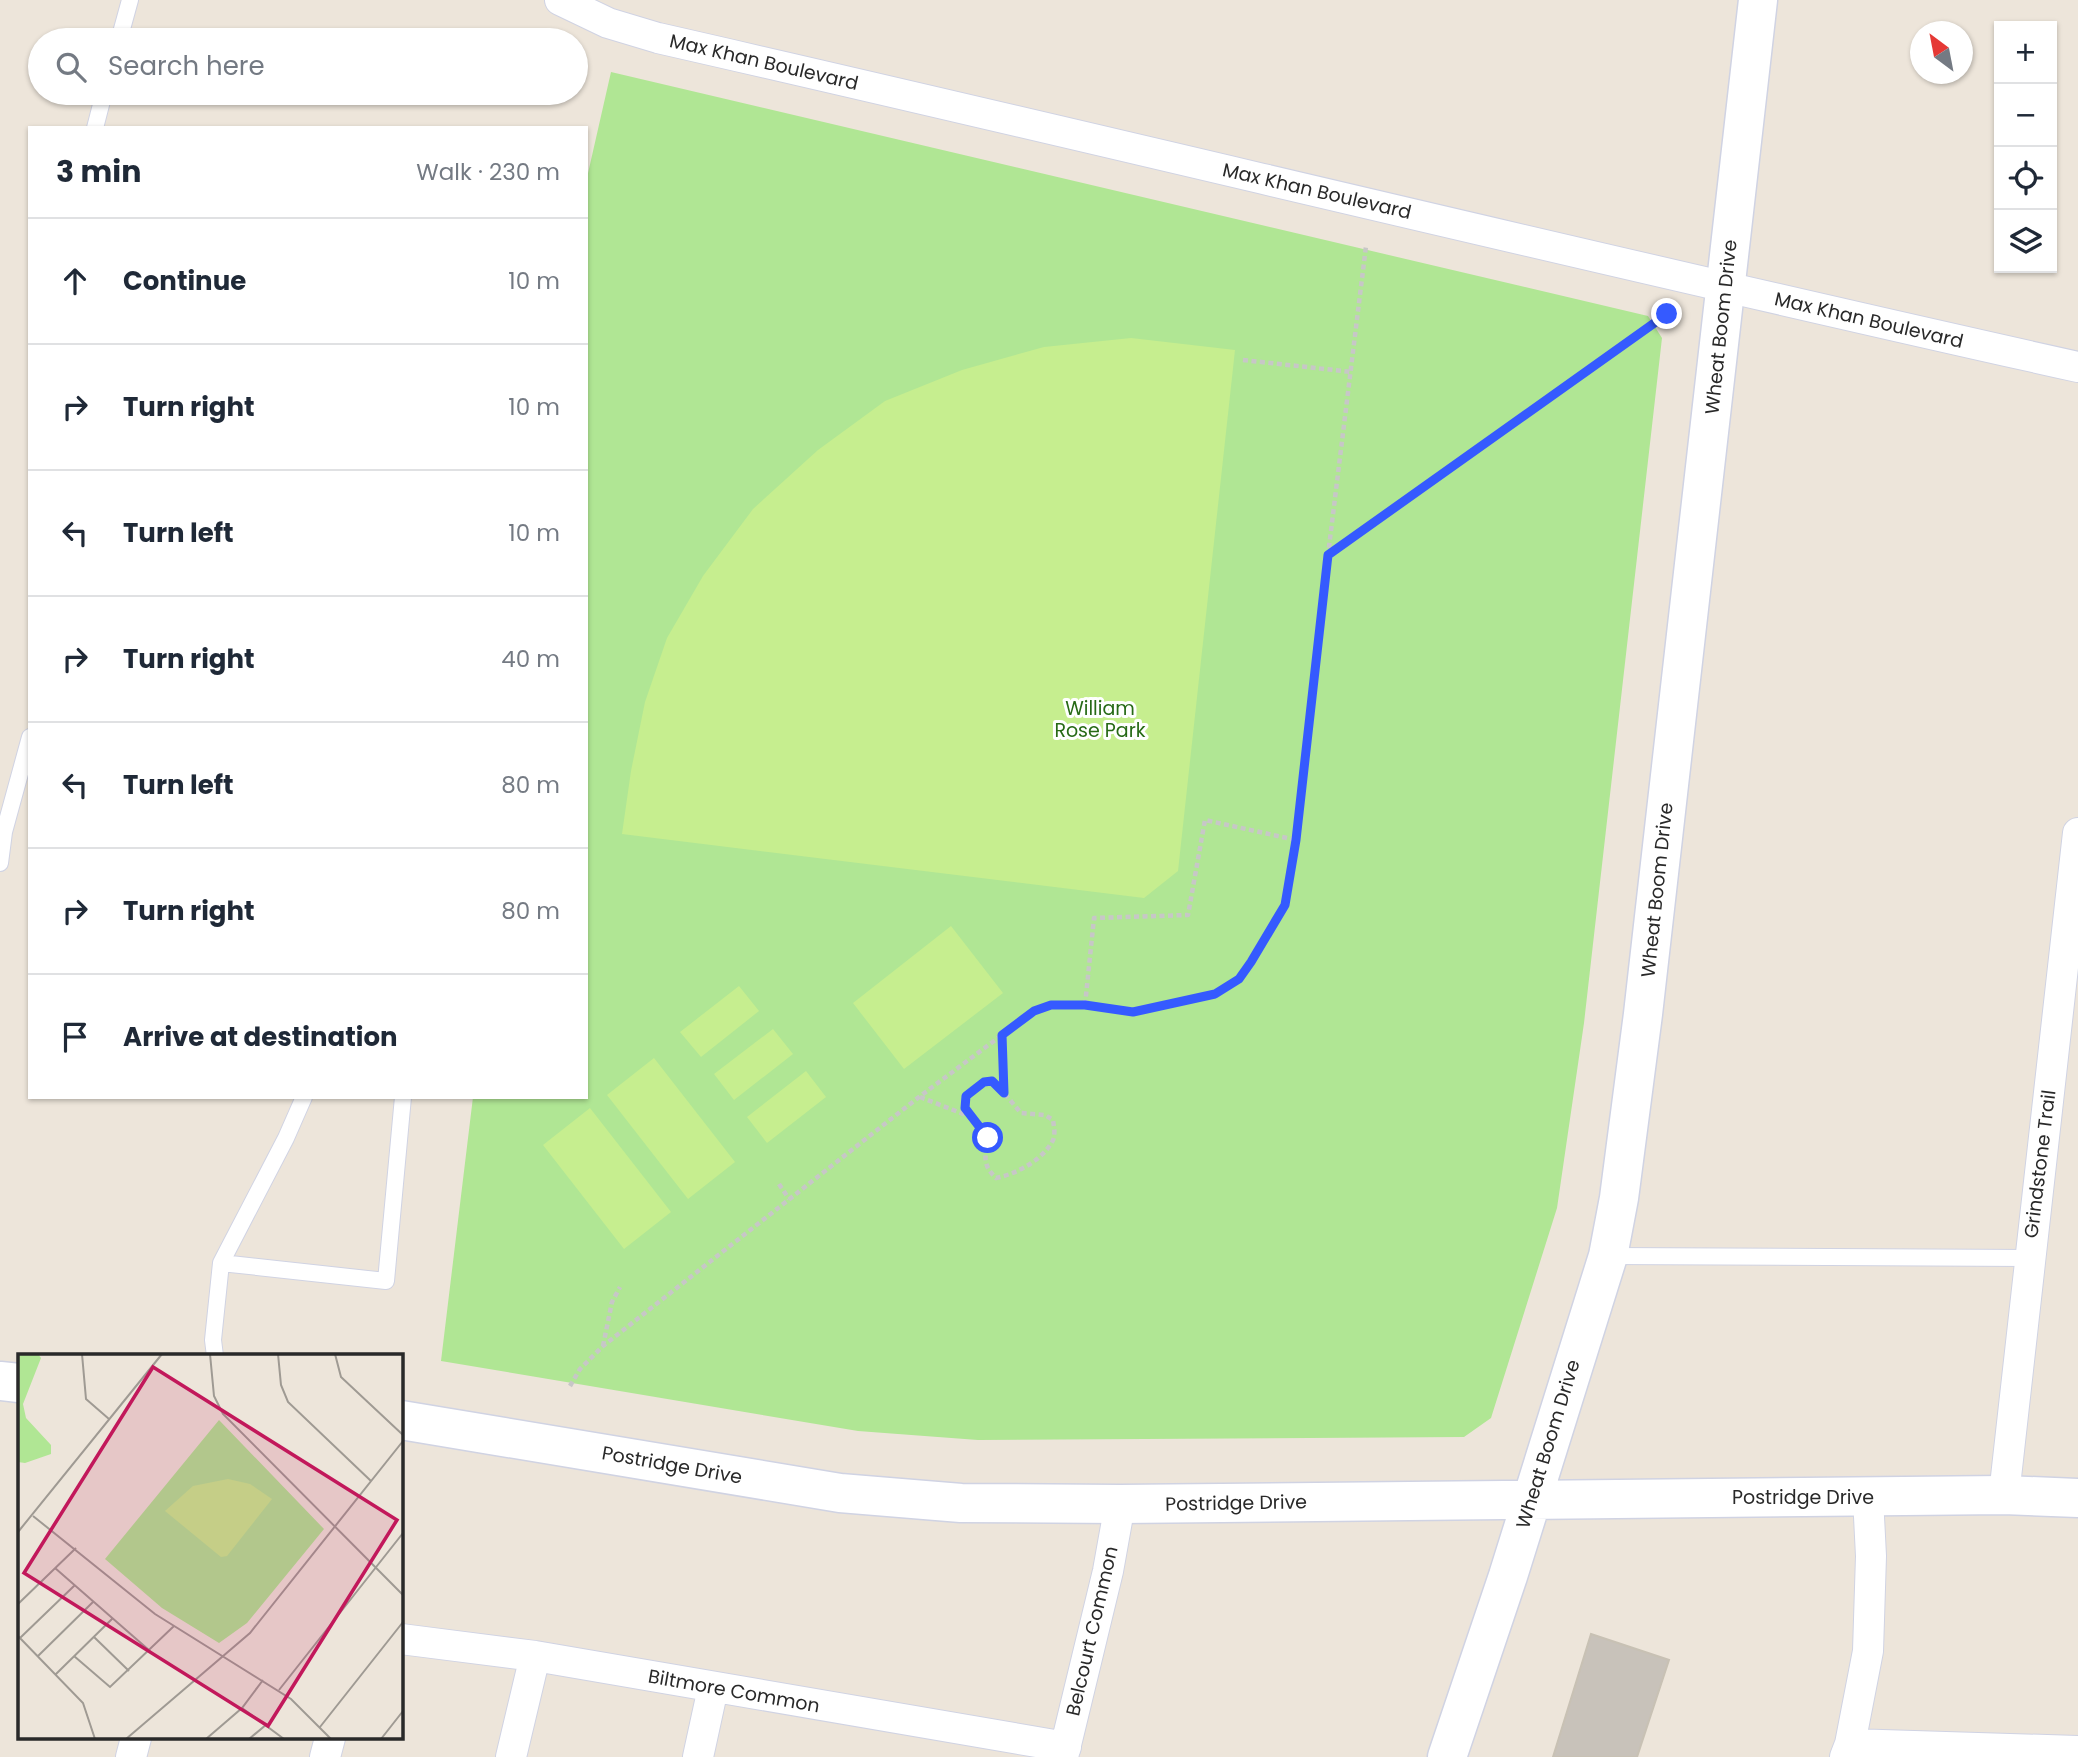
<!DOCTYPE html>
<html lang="en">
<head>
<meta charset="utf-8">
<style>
	body { margin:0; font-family:Poppins,sans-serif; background:#f6f6f7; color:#1f2937 }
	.controls { position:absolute; right:21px; top:21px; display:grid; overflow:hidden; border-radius:0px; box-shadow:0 2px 5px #0004 }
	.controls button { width:63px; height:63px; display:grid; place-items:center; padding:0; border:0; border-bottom:2px solid #e0e1e3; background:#fff; color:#1f2937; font:35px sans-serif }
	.compass { position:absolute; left:1910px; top:21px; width:63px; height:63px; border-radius:50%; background:#fff; box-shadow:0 2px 5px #0004; rotate:328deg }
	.stop { position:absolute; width:21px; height:21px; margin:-16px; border:5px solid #355aff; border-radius:50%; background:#fff }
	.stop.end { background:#355aff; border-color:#fff; box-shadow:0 2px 7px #0008 }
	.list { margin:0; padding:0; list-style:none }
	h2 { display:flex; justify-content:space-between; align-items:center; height:91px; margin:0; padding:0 28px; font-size:30px }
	h2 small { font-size:23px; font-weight:400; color:#747a83 }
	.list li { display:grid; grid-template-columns:46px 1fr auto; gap:21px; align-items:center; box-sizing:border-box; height:126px; padding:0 28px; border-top:2px solid #e0e1e3 }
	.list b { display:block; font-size:26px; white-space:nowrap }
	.list em { font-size:23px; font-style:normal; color:#747a83 }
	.icon { flex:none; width:38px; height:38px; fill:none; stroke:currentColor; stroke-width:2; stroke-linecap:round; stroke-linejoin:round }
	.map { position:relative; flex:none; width:2078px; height:1757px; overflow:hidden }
	.search { position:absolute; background:#fff; box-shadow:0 2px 5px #0004; left:28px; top:28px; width:560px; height:77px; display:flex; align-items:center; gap:18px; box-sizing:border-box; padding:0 24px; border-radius:38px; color:#747a83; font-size:26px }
	.panel { position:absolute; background:#fff; box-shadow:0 2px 5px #0004; left:28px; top:126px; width:560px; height:973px; border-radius:0px }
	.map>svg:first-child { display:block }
	.green { fill:#b0e694 }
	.pitch { fill:#c6ee8f }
	.building { fill:#c8c2ba; stroke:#c8c1b4; stroke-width:2 }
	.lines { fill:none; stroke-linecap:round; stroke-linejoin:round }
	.service-casing { stroke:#d0d3e3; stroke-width:18 }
	.minor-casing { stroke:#d0d3e3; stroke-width:32 }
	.tertiary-casing { stroke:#d0d3e3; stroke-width:41 }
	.path { stroke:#c7c7c7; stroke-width:4.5; stroke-dasharray:5 3.5; stroke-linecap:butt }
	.service { stroke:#fff; stroke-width:16 }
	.minor { stroke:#fff; stroke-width:30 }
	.tertiary { stroke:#fff; stroke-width:38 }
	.route { stroke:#355aff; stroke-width:9 }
	.labels { text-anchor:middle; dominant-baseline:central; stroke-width:6; stroke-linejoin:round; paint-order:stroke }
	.street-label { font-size:19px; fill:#292929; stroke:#fff }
	.park-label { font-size:19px; fill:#276a16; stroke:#fff }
	.inset-road { fill:none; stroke:#9f9a93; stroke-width:2 }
	.view { fill:#c2185b; fill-opacity:0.15; stroke:#c2185b; stroke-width:3.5 }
	.inset-edge { fill:none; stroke:#292929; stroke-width:3.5 }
</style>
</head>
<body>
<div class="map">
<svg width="2078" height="1757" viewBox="0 0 2078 1757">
	<rect width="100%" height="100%" fill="#ede5da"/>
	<path class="green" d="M611,72l1037,244 14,22 -78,685 -27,185 -66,210 -27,19 -486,3 -120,-9 -417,-70 32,-264h113v-915z"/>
	<path class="pitch" d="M1131,338l104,12 -57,521 -34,27 -522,-64 9,-63 14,-69 22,-64 36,-62 50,-67 65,-59 67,-49 77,-31 82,-23z
		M951,926l52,67 -99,76 -51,-66z
		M739,986l20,25 -58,46 -21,-25z
		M773,1029l20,25 -59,46 -20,-26z
		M654,1058l81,104 -47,37 -81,-104z
		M806,1071l20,26 -59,46 -20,-26z
		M590,1108l81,104 -47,37 -81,-104z"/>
	<path class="building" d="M1591,1634l78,26 -32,97h-84z"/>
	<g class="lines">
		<g class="service-casing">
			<path id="service" d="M119,40l11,-40
				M95,128l9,-35
				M0,863l4,-31 26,-95
				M1608,1256l421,2
				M221,1263l165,18 17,-184
				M215,1356l-2,-16 8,-77 65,-125 18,-41"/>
		</g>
		<g class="minor-casing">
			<path id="minor" d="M560,0l48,23 50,15c474,108 946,224 1420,329
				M2004,1495l74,-662
				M401,1639l134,17 531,91
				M1850,1744l228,7
				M131,1757l5,-19
				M325,1757l5,-19
				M511,1757l24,-101
				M698,1757l15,-69
				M1063,1757l45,-186 12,-67
				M1845,1757l5,-13 18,-93 3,-95 -3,-59"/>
		</g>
		<g class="tertiary-casing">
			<path id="tertiary" d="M0,1381l19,2
				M401,1420l439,73 121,10 159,1 884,-9 74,3
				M1447,1757l61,-181 100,-320 11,-58 24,-184 115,-1014"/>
		</g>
		<path class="path" d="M1243,360l109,12
			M1329,554l338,-240
			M1085,1005l9,-87 94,-3 17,-95 91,20
			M1001,1035l3,58 17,20 24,2 8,5c1,7 3,16 -1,22 -11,19 -36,32 -56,36 -14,-13 -11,-22 -8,-40l-23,-30 1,-12 18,-14 8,-1 12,12
			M920,1097l51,20
			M779,1184l10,15
			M603,1346l9,-44 8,-15
			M570,1386l10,-17 23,-23 316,-249 115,-86 17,-6h34l48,7 82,-18 24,-15 46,-74 11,-65 32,-285 38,-309"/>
		<use href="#service" class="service"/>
		<use href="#minor" class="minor"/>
		<use href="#tertiary" class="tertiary"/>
	</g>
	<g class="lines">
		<path class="route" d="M988,1138l-23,-30 1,-12 18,-14 8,-1 12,12 -2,-58 32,-24 17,-6h34l48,7 82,-18 24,-15 12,-17 34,-57 11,-65 32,-285 339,-241"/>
	</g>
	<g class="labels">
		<g class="street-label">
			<text transform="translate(764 62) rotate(13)">Max Khan Boulevard</text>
			<text transform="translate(1317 191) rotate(13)">Max Khan Boulevard</text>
			<text transform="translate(1869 320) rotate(13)">Max Khan Boulevard</text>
			<text transform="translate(1721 327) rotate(-84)">Wheat Boom Drive</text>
			<text transform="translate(1657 890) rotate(-84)">Wheat Boom Drive</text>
			<text transform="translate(2040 1164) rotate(-83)">Grindstone Trail</text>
			<text transform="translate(1548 1444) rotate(-73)">Wheat Boom Drive</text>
			<text transform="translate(672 1465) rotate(10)">Postridge Drive</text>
			<text x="1803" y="1497">Postridge Drive</text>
			<text transform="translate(1236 1503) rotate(-1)">Postridge Drive</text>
			<text transform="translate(1092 1631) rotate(-77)">Belcourt Common</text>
			<text transform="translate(734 1691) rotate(10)">Biltmore Common</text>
		</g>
		<g class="park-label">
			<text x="1100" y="708">William<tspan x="1100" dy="22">Rose Park</tspan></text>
		</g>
	</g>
	<g transform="translate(18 1354)">
		<rect width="385" height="385" fill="#ede5da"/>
		<path d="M0,0h20l3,4 -18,46 3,14 25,27v9l-26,9 -7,-1zM201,66l105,109 -77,94 -28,20 -57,-35 -57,-49z" fill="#b0e694"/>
		<path d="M210,125l22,5 22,15 -45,57 -6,1 -56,-46 28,-25z" fill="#c6ee8f"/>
		<path class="inset-road" d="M64,0l4,45 23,20M192,0l4,42 9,18 180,181M260,0l3,31 7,17 83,79M317,0l6,23 62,58M15,162l122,98 136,85 40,40M0,178l144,-178M37,214l95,83M0,250l58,-56M0,282l65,67 12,36M76,283l35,34M2,284l55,-53M20,302l56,-55M56,302l36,31 64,-61M37,321l58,-57M261,336l124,-157M224,354l42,31M302,373l83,-105M108,385l124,-106 153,-192M188,385l36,-31 21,-28M231,385l18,-15M363,385l22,-28"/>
		<path class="view" d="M135,13l244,153 -129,206 -244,-153z"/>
		<rect width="385" height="385" class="inset-edge"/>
	</g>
</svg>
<div class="controls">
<button>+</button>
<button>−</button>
<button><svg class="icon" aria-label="locate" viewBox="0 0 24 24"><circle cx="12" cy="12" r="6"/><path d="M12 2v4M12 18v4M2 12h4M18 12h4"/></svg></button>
<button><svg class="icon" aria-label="layers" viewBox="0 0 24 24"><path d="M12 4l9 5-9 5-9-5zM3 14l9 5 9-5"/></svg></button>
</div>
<svg class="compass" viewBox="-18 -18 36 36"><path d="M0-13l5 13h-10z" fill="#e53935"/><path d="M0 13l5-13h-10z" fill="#747a83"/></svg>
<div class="stop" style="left:988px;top:1138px"></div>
<div class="stop end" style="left:1667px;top:314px"></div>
<div class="search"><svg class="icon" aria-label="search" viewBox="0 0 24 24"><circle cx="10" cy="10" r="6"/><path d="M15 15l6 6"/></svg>Search here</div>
<section class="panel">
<h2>3 min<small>Walk · 230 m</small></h2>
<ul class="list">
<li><svg class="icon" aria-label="ahead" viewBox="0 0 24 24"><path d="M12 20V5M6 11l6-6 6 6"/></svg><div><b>Continue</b></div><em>10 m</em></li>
<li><svg class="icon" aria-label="right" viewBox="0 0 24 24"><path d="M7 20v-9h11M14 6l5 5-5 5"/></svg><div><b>Turn right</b></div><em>10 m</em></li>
<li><svg class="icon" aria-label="left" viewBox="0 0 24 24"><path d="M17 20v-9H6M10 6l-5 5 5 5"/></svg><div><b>Turn left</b></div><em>10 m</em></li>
<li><svg class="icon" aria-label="right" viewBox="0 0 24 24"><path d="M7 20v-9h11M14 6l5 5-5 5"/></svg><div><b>Turn right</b></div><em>40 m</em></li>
<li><svg class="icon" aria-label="left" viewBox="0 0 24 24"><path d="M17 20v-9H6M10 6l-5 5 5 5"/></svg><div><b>Turn left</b></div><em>80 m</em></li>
<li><svg class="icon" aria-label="right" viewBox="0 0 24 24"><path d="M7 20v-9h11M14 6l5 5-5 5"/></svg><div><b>Turn right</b></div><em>80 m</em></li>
<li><svg class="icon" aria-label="arrive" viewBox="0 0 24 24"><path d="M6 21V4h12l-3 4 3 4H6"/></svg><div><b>Arrive at destination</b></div></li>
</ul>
</section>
</div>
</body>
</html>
